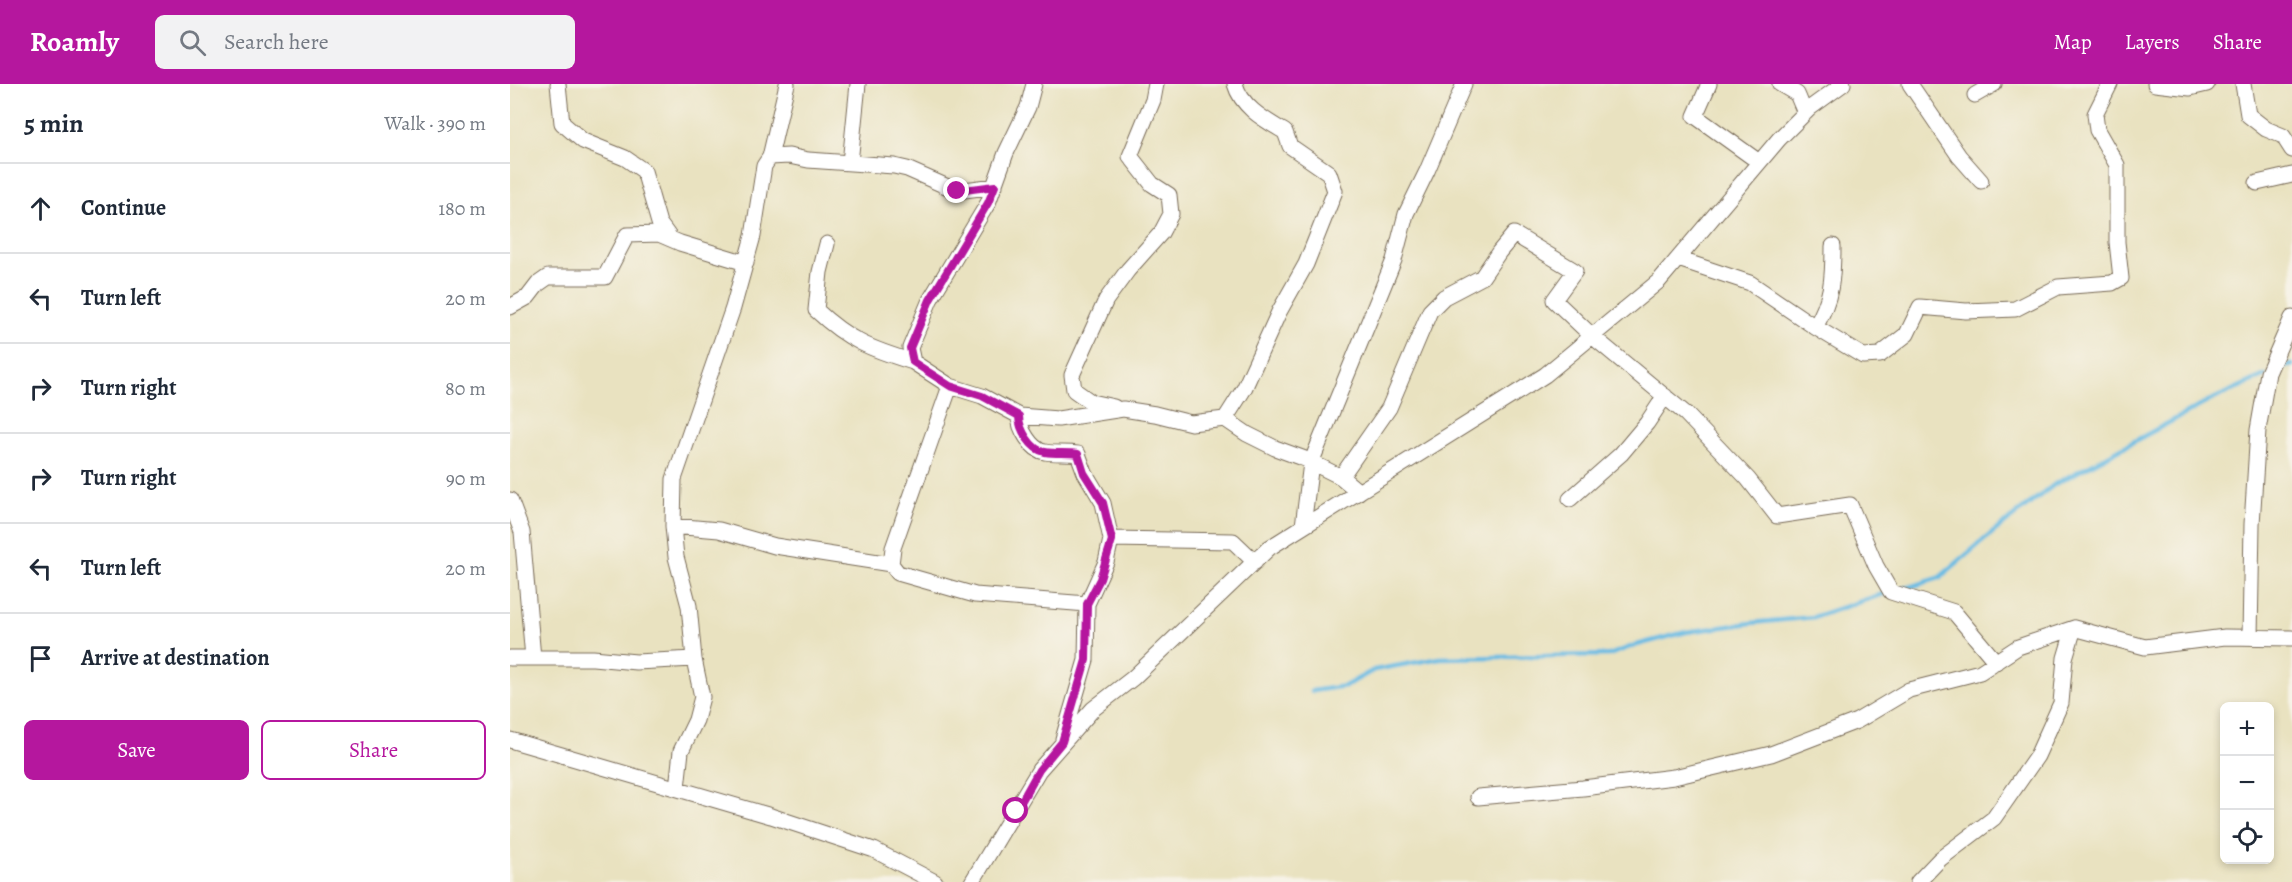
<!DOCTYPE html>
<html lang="en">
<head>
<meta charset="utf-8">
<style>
	body { margin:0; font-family:Alegreya,serif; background:#f2f2f3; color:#1f2937 }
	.controls { position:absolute; right:18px; bottom:18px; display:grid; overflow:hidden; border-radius:9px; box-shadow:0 3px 9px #0003 }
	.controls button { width:54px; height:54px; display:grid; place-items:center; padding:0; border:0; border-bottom:2px solid #e0e1e3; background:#fff; color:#1f2937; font:30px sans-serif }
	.stop { position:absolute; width:18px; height:18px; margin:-14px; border:4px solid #b5179e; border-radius:50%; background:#fff }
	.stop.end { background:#b5179e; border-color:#fff; box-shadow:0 2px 6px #0008 }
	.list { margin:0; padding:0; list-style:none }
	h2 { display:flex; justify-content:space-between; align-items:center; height:78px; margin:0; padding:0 24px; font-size:26px }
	h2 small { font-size:20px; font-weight:400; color:#747a83 }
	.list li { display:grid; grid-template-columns:39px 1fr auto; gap:18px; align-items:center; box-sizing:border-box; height:90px; padding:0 24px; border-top:2px solid #e0e1e3 }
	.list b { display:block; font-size:22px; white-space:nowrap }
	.list em { font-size:20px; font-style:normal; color:#747a83 }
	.actions { display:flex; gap:12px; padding:18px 24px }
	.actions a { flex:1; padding:14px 0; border:2px solid #b5179e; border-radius:9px; text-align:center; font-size:21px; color:#b5179e }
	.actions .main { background:#b5179e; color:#fff }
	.icon { flex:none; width:33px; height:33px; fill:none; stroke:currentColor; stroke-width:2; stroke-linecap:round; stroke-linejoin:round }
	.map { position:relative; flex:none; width:1782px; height:798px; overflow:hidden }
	header { display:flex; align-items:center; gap:36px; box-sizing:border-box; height:84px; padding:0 30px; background:#b5179e; color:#fff }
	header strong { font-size:28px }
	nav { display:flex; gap:33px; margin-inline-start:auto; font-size:21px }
	.search { width:420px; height:54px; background:#f2f2f3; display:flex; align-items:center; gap:15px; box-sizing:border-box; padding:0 21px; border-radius:9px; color:#747a83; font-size:22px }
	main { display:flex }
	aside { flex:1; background:#fff }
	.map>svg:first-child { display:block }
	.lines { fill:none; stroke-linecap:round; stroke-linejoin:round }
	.stream { stroke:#68bbe4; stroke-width:4.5 }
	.minor-casing { stroke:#786a57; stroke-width:17 }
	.minor { stroke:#fff; stroke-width:15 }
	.route { stroke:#b5179e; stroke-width:8 }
</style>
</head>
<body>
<header>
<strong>Roamly</strong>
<div class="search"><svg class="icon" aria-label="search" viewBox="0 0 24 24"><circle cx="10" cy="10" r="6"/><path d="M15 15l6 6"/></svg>Search here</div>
<nav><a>Map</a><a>Layers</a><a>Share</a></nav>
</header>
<main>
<aside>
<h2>5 min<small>Walk · 390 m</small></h2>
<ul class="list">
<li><svg class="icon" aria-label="ahead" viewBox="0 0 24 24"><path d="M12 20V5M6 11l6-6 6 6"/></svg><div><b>Continue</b></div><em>180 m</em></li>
<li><svg class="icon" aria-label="left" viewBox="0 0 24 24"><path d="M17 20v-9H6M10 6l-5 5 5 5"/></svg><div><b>Turn left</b></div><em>20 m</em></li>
<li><svg class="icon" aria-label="right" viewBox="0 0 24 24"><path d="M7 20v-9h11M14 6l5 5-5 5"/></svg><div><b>Turn right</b></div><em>80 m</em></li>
<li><svg class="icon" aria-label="right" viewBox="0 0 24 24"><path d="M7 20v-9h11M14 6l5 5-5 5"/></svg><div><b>Turn right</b></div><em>90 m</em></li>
<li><svg class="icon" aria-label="left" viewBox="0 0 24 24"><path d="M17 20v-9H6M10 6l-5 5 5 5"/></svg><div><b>Turn left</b></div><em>20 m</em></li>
<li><svg class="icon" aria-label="arrive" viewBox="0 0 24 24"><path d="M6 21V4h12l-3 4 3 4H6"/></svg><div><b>Arrive at destination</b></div></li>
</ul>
<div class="actions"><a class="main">Save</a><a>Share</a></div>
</aside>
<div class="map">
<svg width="1782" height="798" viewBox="0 0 1782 798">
	<rect width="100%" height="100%" fill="#f7f3e8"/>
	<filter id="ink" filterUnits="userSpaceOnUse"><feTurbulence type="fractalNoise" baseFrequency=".0167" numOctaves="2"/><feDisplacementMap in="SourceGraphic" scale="12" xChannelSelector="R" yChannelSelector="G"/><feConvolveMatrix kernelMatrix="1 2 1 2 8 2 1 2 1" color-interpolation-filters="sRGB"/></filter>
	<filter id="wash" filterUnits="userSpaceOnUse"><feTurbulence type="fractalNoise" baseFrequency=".008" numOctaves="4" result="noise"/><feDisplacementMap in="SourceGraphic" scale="24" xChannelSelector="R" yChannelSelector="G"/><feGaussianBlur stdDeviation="1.35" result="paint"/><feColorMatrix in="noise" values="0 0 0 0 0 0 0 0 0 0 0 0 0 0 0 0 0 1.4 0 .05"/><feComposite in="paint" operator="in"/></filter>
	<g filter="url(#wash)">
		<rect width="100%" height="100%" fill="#e9e2c0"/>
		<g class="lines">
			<path class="stream" d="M1765,285l17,-4
				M1390,506l39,-12 52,-44 64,-50 154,-83 56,-26
				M802,607l33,-5 29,-16 66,-12 169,-3 24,-9 53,-14 65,-9 63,-6 75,-25"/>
		</g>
	</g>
	<g filter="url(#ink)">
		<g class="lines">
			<g class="minor-casing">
				<path id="minor" d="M48,0l4,39 21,18 42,17 19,13 15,52 11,15
					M524,0l-6,23 -22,46 -18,50 -58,97 -20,48 3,14 37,24 32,10 37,20 39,3 65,-10 32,5 36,9 34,-4 22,15 28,14 30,11 36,18 18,15
					M1199,0l-14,32 64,46
					M1270,0l17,10 8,19
					M1400,0l49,72 22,25
					M1645,0l35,4 17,-4
					M1733,0l5,31 18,14 17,7 9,14
					M1465,11l19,-11
					M260,73l17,-73
					M340,79l8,-79
					M1747,99l35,-8
					M317,160l-7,28 -4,38c33,31 55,39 97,52
					M1168,175l72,24 65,44c17,-28 18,-49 18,-81
					M0,223l18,-10 10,-13 10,-7h57l22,-42 32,-1 21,9 66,20
					M1305,243l48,29 17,-1 27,-21 13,-27 46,4 49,-2 43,-22 54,-4 9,-5 -4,-36v-77l-20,-35 -2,-16 15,-30
					M440,302l-57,162 -2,16 7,9 77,22 112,9
					M604,323l-23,-5 -17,-12 -2,-15 34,-75 22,-30 33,-37 10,-19 -2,-19 -17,-11 -22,-28 23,-56 3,-16
					M509,332c0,12 12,34 26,36 11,2 22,0 33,2l7,19 18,30 8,36 -5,23 -19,42 -1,56 -23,79
					M715,335l19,-30 35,-77 27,-48 29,-73 -6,-18 -39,-27 -5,-14c-20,-12 -43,-24 -50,-48
					M831,393l48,-69 41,-97 14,-14 38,-20 17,-25 15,-18 61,37 -21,29 38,36 94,78 62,65 29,37 73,-11 26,61 15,26 63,20 42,50
					M1060,415l51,-45 26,-31 18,-27
					M0,416l12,32 11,126
					M163,442l46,4 56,16 116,18
					M793,442l8,-63 83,-203 12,-46 21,-43 37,-87
					M601,455l122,2 22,21
					M1740,553l2,-113 6,-94 10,-57 24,-55
					M0,574h83l43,4 58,-3
					M0,656l261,76 103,34 61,32
					M167,704l4,-37 15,-31 6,-23 -8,-38 -5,-53 -13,-49 -3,-31 1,-47 59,-171 20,-72 11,-70 6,-9 19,-1 19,4 86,6 13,3 50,22 38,-5
					M968,713l105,-9 91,-11 97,-23 86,-33 52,-31 71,-18 38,-25 56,-19 71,19 80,-10 67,1
					M462,798l67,-112 54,-61 40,-31 136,-130 276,-173 114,-94 120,-142 31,-31 33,-24
					M1408,798l22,-23 54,-41 43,-62 24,-53 4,-45 9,-30"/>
			</g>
			<use href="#minor" class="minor"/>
		</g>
	</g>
	<g class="lines" filter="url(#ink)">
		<path class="route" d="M447,107l38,-5 -7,17 -58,97 -20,48 3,14 37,24 32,10 37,20c0,13 12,34 26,36 11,2 22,0 33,2l6,19 19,30 9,37 -12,39 -13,25 -1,56 -24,82 -23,28 -23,41"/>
	</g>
</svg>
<div class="controls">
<button>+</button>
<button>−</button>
<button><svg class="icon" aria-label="locate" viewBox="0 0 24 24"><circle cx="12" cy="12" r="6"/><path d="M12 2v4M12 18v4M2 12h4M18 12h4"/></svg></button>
</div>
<div class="stop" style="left:506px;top:727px"></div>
<div class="stop end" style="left:447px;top:107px"></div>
</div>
</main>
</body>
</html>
